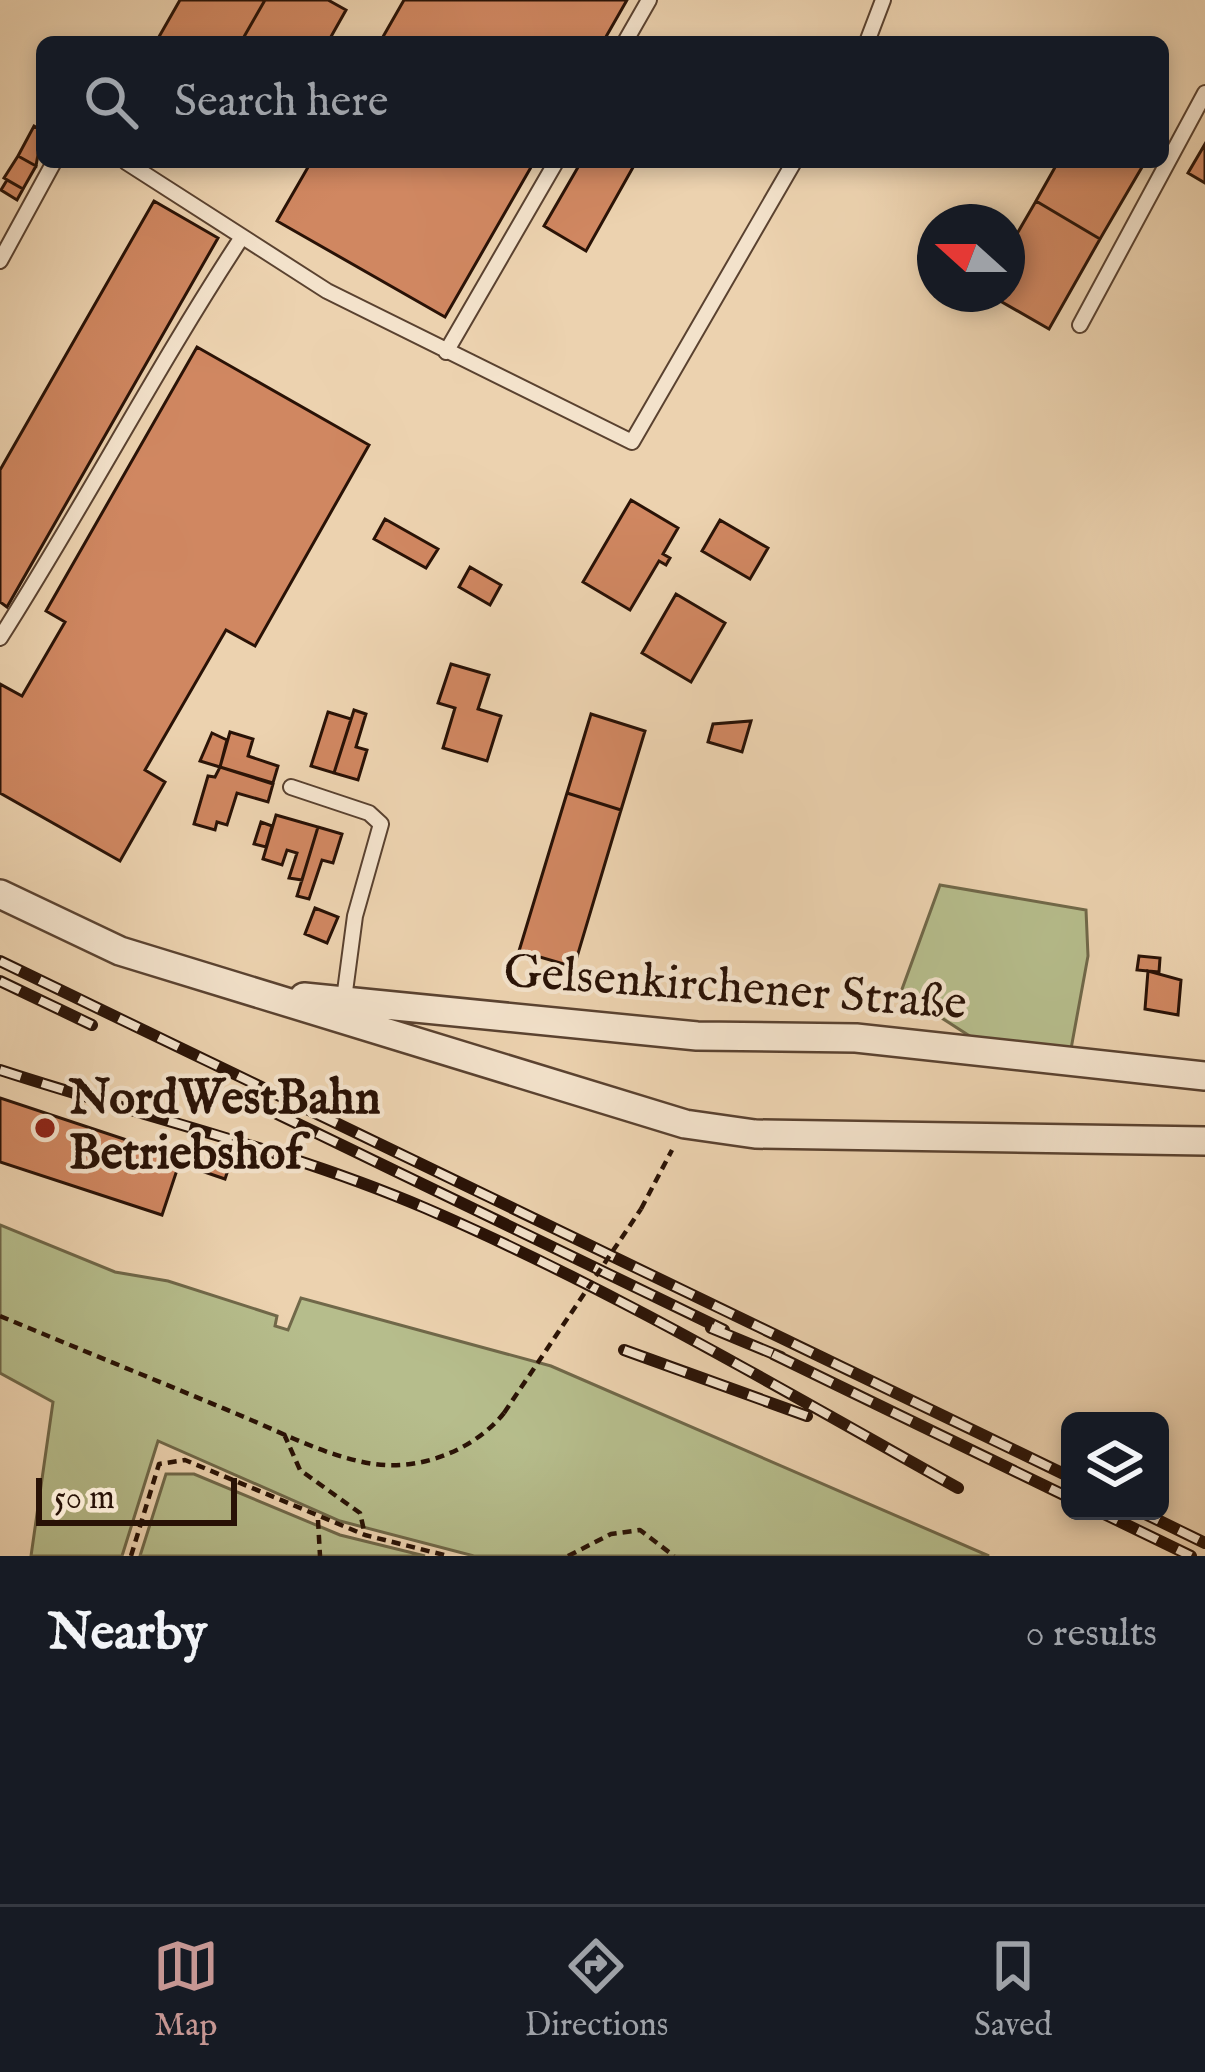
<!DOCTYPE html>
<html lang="en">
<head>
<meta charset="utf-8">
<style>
	body { margin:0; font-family:"IM FELL English",serif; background:#242831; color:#f1f3f6 }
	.controls { position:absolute; right:36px; bottom:36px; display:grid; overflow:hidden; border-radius:18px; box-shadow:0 6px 18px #0003 }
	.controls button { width:108px; height:108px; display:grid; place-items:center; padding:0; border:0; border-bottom:3px solid #363941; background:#171b24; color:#f1f3f6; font:60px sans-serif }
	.compass { position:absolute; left:917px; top:204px; width:108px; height:108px; border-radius:50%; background:#171b24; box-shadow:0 6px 18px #0003; rotate:291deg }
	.scale { position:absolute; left:36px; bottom:30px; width:201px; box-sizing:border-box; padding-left:12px; border:6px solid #291206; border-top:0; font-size:33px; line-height:42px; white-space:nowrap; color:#291206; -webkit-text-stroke:9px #f3e2cb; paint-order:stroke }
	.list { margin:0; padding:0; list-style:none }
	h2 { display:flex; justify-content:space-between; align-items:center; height:156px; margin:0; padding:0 48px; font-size:51px }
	h2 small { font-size:39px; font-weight:400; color:#9ea1a6 }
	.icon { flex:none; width:66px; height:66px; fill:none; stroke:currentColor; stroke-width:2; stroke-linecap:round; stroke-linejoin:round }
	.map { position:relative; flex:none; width:1205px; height:1556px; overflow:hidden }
	.search { position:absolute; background:#171b24; box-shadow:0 6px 18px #0003; left:36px; right:36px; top:36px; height:132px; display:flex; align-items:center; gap:30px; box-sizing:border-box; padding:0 42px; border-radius:18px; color:#9ea1a6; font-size:45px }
	.sheet { height:348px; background:#171b24 }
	nav { display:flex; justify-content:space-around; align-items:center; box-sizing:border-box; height:168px; border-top:3px solid #363941; background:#171b24; font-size:33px; color:#9ea1a6 }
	nav a { display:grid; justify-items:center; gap:6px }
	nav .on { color:#c59692 }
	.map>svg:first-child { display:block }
	.green { fill:#b6bd8c; stroke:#706849; stroke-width:3 }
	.building { fill:#d08761; stroke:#291206; stroke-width:3 }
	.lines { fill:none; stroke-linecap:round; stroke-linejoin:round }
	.lane-casing { stroke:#5a4230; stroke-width:18 }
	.street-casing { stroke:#5a4230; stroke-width:32 }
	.path { stroke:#291206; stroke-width:4.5; stroke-dasharray:9 6; stroke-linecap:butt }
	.lane { stroke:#f3e2cb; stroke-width:14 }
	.street { stroke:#f3e2cb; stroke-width:27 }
	.rail-casing { stroke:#291206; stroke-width:12 }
	.rail { stroke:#f3e2cb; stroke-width:8; stroke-dasharray:22; stroke-linecap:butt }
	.path-bridge { stroke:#291206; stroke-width:4.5; stroke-dasharray:9 6; stroke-linecap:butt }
	.poi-dot { fill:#8f2418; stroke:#f3e2cb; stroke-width:4.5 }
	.labels { text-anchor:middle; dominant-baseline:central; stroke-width:9; stroke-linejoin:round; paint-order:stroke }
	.street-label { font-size:48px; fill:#291206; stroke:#f3e2cb }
	.poi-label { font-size:48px; font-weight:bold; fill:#291206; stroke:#f3e2cb; text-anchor:start }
</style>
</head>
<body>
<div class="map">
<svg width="1205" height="1556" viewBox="0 0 1205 1556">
	<rect width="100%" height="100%" fill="#ecd2af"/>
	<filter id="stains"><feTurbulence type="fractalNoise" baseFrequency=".00167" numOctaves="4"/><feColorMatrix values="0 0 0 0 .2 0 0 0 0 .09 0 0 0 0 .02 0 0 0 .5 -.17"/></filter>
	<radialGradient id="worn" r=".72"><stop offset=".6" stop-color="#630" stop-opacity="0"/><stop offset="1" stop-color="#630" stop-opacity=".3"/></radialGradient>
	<path class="green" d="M940,885l146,25 2,46 -17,93 -95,-9 -75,-48z
		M0,1225l115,47 53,9 109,35 -2,10 13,4 13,-32 250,68 438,190h-515l-134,-35 -182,-80 -36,115h-91l22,-154 -53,-29z
		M166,1474h28l146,61 85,21h-285z"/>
	<path class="building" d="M180,0h85l-24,42h-85z
		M265,0h63l18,10 -18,32h-87z
		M404,0h223l-24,42h-223z
		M34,126l8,5 -6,35 -18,-10z
		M1205,144v39l-17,-10z
		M18,156l18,10 -13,23 -19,-11z
		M311,162h223l-89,155 -168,-96z
		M581,162h55l-50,89 -42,-25z
		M1058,162h87l-45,77 -64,-38z
		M7,180l16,9 -6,11 -16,-10z
		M154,201l64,37 -211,369 -7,-5v-132z
		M1036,201l64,38 -51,90 -61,-35h19v-43z
		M197,347l172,98 -114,201 -29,-16 -81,140 20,12 -45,79 -120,-68v-109l22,12 43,-74 -19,-11z
		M631,500l47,28 -15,26 7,4 -4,7 -7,-4 -29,49 -47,-28z
		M385,519l53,30 -12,19 -52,-29z
		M720,520l48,28 -18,31 -48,-28z
		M470,567l31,18 -11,20 -31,-18z
		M676,594l49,29 -34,59 -49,-29z
		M451,664l38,11 -11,34 23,7 -14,45 -44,-13 12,-40 -17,-5z
		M354,710l12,4 -10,33 11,3 -9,30 -24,-7z
		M328,712l23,7 -17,54 -23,-7z
		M591,714l54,17 -24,79 -54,-17z
		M751,721l-9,31 -34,-10 5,-18z
		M230,732l23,7 -5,17 30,10 -5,17 -53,-16z
		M212,733l15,7 -7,27 -20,-6z
		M220,767l53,17 -5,18 -31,-9 -10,32 -10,-3 -2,8 -21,-6 14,-48 7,1z
		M567,793l54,17 -47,157 -55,-16z
		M276,815l42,12 -16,53 -13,-2 8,-25 -10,-3 -5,15 -19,-6z
		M261,822l11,4 -6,21 -12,-3z
		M318,827l24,7 -9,29 -11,-3 -13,39 -12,-3z
		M315,908l23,9 -11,26 -22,-9z
		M1139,956l21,2 -1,14 -22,-2z
		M1148,971l33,9 -3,35 -33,-6z
		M0,1098l181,60 -19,57 -162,-53z
		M187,1156l41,14 -3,9 -41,-14z"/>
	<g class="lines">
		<g class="lane-casing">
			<path id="lane" d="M625,42l24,-42
				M867,42l16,-42
				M126,162l201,129 305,151 162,-280
				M0,261l54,-99
				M1080,325l125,-232
				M446,352l110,-190
				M0,638c84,-132 156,-270 242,-401
				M291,787l78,26 12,11 -26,92 -11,83"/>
		</g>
		<g class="street-casing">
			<path id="street" d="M0,894l120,57 565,173 70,10 450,7
				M304,997l393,39 159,2 349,38"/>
		</g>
		<path class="path" d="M641,1209l31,-59
			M0,1316c79,33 158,65 237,98 44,18 90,43 137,50 48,7 101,-15 130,-51
			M284,1434l16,36 60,43 5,22
			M318,1520l2,36
			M131,1556l28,-92 26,-4 180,75 83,21
			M568,1556l43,-22 29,-4 34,26"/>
		<use href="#lane" class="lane"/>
		<use href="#street" class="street"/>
		<g class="rail-casing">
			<path id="rail" d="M0,961l1070,516
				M0,981l92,44
				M0,1070c141,46 289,80 425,138 186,80 357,182 533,280
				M238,1095l486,235
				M711,1328l70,29
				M624,1350l183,66
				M773,1354l297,144
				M1098,1511l93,45
				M1139,1511l66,32"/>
		</g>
		<use href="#rail" class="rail"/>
		<path class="path-bridge" d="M504,1413l137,-204"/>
	</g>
	<circle class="poi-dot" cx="45" cy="1128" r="12"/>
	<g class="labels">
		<g class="street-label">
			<text transform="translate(735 989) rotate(4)">Gelsenkirchener Straße</text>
		</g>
		<g class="poi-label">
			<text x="69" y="1100">NordWestBahn<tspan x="69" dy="55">Betriebshof</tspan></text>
		</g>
	</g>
	<rect width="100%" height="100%" filter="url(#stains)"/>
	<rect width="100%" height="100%" fill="url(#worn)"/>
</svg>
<div class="controls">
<button><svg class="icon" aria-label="layers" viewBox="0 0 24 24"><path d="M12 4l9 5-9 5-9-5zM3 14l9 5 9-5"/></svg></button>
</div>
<svg class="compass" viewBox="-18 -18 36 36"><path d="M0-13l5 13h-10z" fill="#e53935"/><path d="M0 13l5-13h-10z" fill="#9ea1a6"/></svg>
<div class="scale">50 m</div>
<div class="search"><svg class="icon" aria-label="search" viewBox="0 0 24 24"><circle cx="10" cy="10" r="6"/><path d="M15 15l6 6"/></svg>Search here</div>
</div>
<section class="sheet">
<h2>Nearby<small>0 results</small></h2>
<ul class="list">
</ul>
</section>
<nav>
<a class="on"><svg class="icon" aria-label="map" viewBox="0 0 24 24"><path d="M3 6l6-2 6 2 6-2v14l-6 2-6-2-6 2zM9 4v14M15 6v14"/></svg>Map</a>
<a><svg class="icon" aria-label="directions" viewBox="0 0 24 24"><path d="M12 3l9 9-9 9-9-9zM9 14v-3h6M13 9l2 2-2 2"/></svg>Directions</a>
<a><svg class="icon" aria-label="saved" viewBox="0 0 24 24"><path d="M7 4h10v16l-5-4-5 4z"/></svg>Saved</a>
</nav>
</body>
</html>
